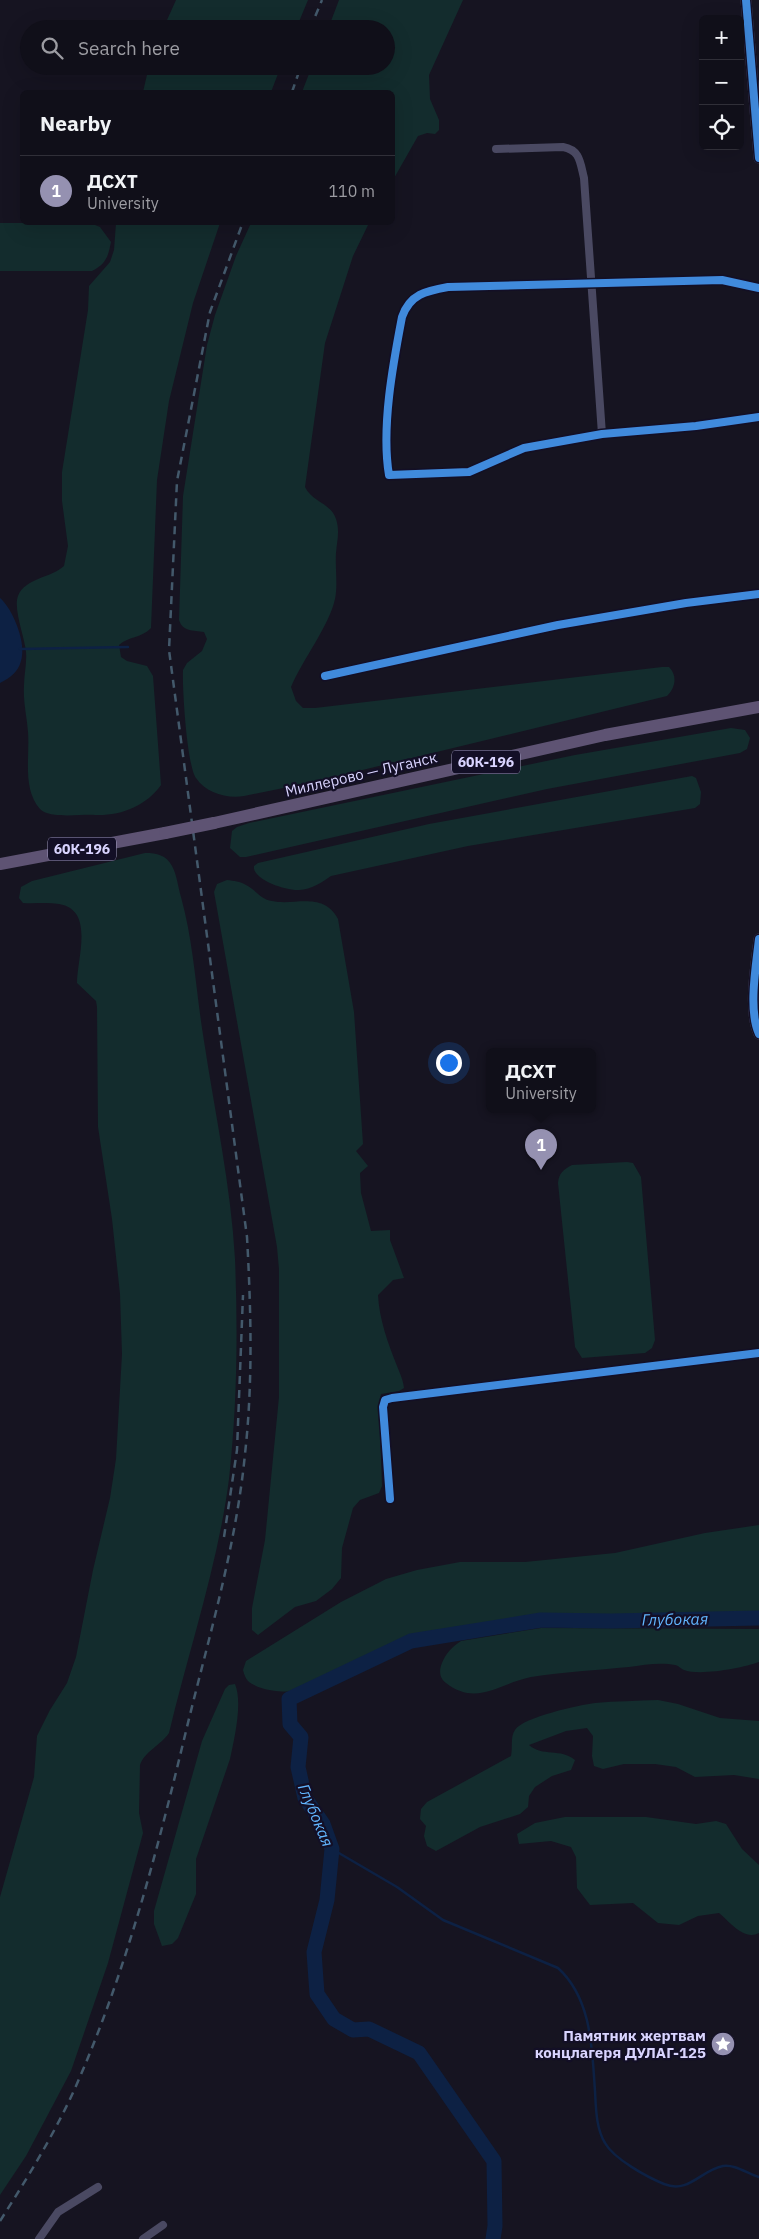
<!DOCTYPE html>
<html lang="en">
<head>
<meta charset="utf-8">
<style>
	body { margin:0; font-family:"IBM Plex Sans",sans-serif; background:#191822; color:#f1f3f6 }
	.controls { position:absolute; right:15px; top:15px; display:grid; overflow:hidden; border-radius:8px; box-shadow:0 5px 20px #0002 }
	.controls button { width:45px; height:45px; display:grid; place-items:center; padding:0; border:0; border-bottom:1px solid #302f38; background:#100f19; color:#f1f3f6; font:25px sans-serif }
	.you { position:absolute; left:448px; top:1062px; width:18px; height:18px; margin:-12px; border:4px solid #fff; border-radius:50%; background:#1a73e8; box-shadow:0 0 0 8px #1a73e833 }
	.badge { display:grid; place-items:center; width:32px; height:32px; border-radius:50%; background:#9591b1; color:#fff; font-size:16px; font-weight:700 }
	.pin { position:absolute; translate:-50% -41px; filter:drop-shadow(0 1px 2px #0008) }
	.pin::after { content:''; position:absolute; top:26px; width:18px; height:15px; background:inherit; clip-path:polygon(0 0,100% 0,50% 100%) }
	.popup { position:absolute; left:486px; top:1048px; width:110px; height:65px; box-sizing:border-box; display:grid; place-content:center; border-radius:8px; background:#100f19; filter:drop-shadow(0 1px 4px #0005); font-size:16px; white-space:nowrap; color:#9c9ca2 }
	.popup b { font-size:19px; color:#f1f3f6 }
	.popup::after { content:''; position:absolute; left:50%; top:100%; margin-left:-10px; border:10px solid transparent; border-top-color:#100f19 }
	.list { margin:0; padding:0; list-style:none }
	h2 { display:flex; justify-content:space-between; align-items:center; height:65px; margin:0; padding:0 20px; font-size:21px }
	h2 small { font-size:16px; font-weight:400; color:#9c9ca2 }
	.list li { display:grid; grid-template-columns:32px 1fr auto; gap:15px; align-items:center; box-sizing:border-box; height:70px; padding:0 20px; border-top:1px solid #302f38 }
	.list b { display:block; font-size:19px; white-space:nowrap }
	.list p { margin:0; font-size:16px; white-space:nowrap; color:#9c9ca2 }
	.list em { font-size:16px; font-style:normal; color:#9c9ca2 }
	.icon { flex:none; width:28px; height:28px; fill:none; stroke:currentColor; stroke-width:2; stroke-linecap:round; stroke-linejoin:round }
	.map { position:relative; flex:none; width:759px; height:2239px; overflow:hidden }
	.search { position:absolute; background:#100f19; box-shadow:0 5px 20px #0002; left:20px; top:20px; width:375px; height:55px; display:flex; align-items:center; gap:12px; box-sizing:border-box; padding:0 18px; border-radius:28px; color:#9c9ca2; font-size:19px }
	.panel { position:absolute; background:#100f19; box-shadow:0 5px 20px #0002; left:20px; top:90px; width:375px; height:135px; border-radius:8px }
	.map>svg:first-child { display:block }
	.green { fill:#132c2d }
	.water { fill:#0d2144 }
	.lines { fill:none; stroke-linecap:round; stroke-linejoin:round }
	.stream { stroke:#0d2144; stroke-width:2.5 }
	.river { stroke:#0d2144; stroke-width:15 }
	.street { stroke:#4a4962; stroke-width:8 }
	.secondary { stroke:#575674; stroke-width:11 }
	.primary { stroke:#5e5373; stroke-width:12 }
	.rail { stroke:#43596b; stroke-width:2.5; stroke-dasharray:8 6; stroke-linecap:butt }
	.primary-bridge { stroke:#5e5373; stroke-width:12 }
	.cycleway-casing { stroke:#130f26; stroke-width:11 }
	.cycleway { stroke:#408adc; stroke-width:8 }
	.labels { text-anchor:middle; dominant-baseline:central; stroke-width:4.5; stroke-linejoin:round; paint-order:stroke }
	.shield { fill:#130f26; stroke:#9e99be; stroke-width:1 }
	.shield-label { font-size:14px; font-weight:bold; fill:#d9d4ff }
	.street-label { font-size:15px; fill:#d9d4ff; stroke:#130f26 }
	.poi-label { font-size:15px; font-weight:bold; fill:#d9d4ff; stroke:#130f26; text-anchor:end }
	.water-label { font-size:16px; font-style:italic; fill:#62b6ff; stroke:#130f26 }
</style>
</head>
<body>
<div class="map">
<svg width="759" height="2239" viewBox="0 0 759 2239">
	<rect width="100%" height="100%" fill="#161421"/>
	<path class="green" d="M176,0h132l-12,29h-133z
		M339,0h124l-34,75 1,24 9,21v10l-4,4 -8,-1 -9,3 -25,44 -1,-88h-90l10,-26h74v-37h-58z
		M149,66h132l-10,26h-128z
		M0,223h90l10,4 11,15c-3,15 -5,22 -19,29h-92z
		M116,223h104l-27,80 -24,98 -12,79 -6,148c-9,10 -22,8 -32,17l2,12 6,4 20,5 6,10 8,109c-15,21 -40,31 -66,30 -14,-1 -46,4 -55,-6 -18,-21 -10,-52 -12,-77 -1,-15 -5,-30 -4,-46 0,-11 3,-23 2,-34 -1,-14 -13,-43 -8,-56 7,-18 33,-18 46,-30l4,-20 -6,-45v-29l26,-162 1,-24 21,-24 4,-12z
		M251,223h118l-16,33 -28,87 -20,144c7,15 26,16 31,32 4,12 1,22 0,34 -1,14 2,32 -1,46 -6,27 -32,60 -44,88l5,14 7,7h12l347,-41h7c9,9 6,21 -2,29l-354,86 -69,14c-17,3 -38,-3 -48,-18 -9,-12 -14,-91 -13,-108l4,-7 15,-12 5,-12 -3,-7c-11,-2 -21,0 -25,-12l4,-124 24,-151 8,-30 21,-59z
		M731,728l14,2 5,8 -3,11 -7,4 -193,36 -301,68h-6l-10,-9 2,-17 5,-4 12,-4 326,-68z
		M692,776l4,2 5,14 -1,12 -5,4 -227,38 -137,30c-10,7 -19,13 -32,14 -12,1 -47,-10 -45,-24l4,-3 171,-39z
		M145,853c12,0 21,2 27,13 5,9 6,21 9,31 13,47 15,96 23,144 11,73 27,145 31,218 3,74 2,147 -6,220 -11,86 -40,170 -60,254 -8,12 -25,19 -29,32l-1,48 4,20 -35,130 -37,108 -45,85 -26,39v-298l34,-120 3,-41 13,-26 17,-27 9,-26 17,-87 17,-72 6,-39 6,-105 -2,-60 -8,-75 -14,-92 -1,-120 -1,-6 -19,-18c0,-25 18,-73 -18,-79 -12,-2 -24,0 -36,-1l-4,-5 2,-11 11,-6z
		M227,880c7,1 13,1 19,5 9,4 15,15 26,16 23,5 51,-10 66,18l16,93 9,132 -7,7 12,15 -8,7 1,20 10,38 19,-1v10l14,38 -11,2 -15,15c1,23 10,49 19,71 3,8 6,13 7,22l-5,3 -18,3 -2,9 3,83 -3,7 -19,7 -7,8 -11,40 -1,30 -9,11 -16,12 -21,6 -37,28 -6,-5v-22l13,-68 14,-143v-128l-2,-22 -61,-344 -2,-11 3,-8z
		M627,1162l6,1 8,14 14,163 -3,8 -7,5 -63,5 -7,-11 -17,-164c1,-10 5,-13 14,-18z
		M759,1525v88l-120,3 -90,-1 -113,15 -29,6 -104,54c-15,3 -42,2 -55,-9 -2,-2 -4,-7 -5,-11l3,-9 95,-59 45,-23 31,-9 43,-8h65l90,-9 90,-20z
		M541,1628l218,1v33c-16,6 -59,14 -75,8 -3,-1 -6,-5 -9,-5 -14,-3 -32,0 -46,2 -32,3 -66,5 -98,10 -31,6 -54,30 -85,6 -7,-5 -7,-13 -4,-20 4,-10 10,-16 19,-22z
		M235,1684c8,19 -1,56 -5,75l-34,100v35l-18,44 -6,6 -10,2 -8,-22v-13l48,-170 23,-52 4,-4z
		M658,1700l20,4 42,14 39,3v58l-25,-4 -39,2 -19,-10 -21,-3h-31l-21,5 -9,-3 -2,-10 1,-20 -6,-8 -21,3 -37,14c13,12 32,3 46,15l-4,10 -19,6 -17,11 -6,9 -1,11 -8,7 -40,13 -44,24 -9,-5 -3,-10 2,-10 -6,-7 1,-10 6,-7 84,-46c2,-9 -1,-19 4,-26 8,-13 65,-25 80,-27 21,-2 42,-2 63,-3z
		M565,1817h81l50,7 20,-3 10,3 16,25 17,16v68c-15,8 -29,-11 -40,-20l-21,3 -19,9 -21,-2 -25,-20 -43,2 -13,-17 -1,-31 -5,-10 -20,-6 -32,3 -2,-10 18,-11z"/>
	<path class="water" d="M0,598c13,11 27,46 21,63 -3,11 -11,17 -21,22z"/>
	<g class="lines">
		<path class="stream" d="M20,649l108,-2
			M332,1849l65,38 46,33 115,48c34,31 34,81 37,123 1,18 1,37 10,52 9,16 42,34 59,41 25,10 37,-14 59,-18 12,-2 25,8 36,11"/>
		<path class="river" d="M493,2239l2,-13 -1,-65 -75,-108 -50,-24 -16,1 -19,-11 -17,-25 -3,-42 13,-52 5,-51 -9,-25 -18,-26 -7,-31 3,-30 -11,-13 -1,-25 122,-58 130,-21 70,1 148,-3"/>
		<path class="street" d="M496,149l67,-2c17,3 17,15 21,31l18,256
			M759,288l-37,-8 -274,7c-22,4 -38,7 -46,30 -9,47 -21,111 -13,158l80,-3 55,-24 78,-14 94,-8 63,-9
			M325,676l233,-51 128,-22 73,-9
			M390,1499l-7,-92 2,-7 7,-2 367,-45
			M39,2239l19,-27 40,-25
			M143,2239l20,-14"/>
		<path class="secondary" d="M746,0l13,158
			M759,939c-3,27 -11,71 0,95"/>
		<path class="primary" d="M214,823l391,-88 154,-28
			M0,864l165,-31"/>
		<path class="rail" d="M310,29l12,-29
			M292,92l9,-26
			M224,1537l13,-87 6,-155
			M0,2221c28,-44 55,-88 76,-135 50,-114 81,-234 110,-355 22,-91 50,-184 59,-277 8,-72 6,-144 2,-217l-78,-587 8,-169 33,-169 33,-90"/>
		<path class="primary-bridge" d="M165,833l49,-10"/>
		<g class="cycleway-casing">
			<path id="cycleway" d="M746,0l13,158
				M759,288l-37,-8 -274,7c-22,4 -38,7 -46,30 -9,47 -21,111 -13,158l80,-3 55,-24 78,-14 94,-8 63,-9
				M325,676l233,-51 128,-22 73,-9
				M759,939c-3,27 -11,71 0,95
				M390,1499l-7,-92 2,-7 7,-2 367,-45"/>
		</g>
		<use href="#cycleway" class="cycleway"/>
	</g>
	<defs>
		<g id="sight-disc" transform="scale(1.25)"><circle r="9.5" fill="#9591b1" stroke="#130f26"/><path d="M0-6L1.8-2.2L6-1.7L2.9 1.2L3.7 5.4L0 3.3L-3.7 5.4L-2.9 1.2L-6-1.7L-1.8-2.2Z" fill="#fff"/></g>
	</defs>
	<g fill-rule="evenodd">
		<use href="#sight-disc" x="723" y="2044"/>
	</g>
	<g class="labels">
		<g class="shield">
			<rect x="452" y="750.5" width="68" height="23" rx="4"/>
			<rect x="48" y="837.5" width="68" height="23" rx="4"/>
		</g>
		<g class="shield-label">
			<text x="486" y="762">60К-196</text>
			<text x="82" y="849">60К-196</text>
		</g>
		<g class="street-label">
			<text transform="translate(361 774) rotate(-13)">Миллерово — Луганск</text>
		</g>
		<g class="poi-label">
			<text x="706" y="2035">Памятник жертвам<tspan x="706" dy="17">концлагеря ДУЛАГ-125</tspan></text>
		</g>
		<g class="water-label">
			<text transform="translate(675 1619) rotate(-1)">Глубокая</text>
			<text transform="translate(316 1815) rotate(67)">Глубокая</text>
		</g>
	</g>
</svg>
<div class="controls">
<button>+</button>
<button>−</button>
<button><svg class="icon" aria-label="locate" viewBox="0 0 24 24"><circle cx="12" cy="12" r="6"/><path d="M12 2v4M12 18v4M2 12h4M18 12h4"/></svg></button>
</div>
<div class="you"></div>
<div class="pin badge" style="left:541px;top:1170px">1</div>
<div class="popup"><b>ДСХТ</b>University</div>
<div class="search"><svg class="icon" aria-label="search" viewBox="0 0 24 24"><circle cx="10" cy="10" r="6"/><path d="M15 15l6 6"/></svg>Search here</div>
<section class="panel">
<h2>Nearby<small></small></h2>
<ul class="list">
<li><span class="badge">1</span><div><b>ДСХТ</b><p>University</p></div><em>110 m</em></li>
</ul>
</section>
</div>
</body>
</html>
